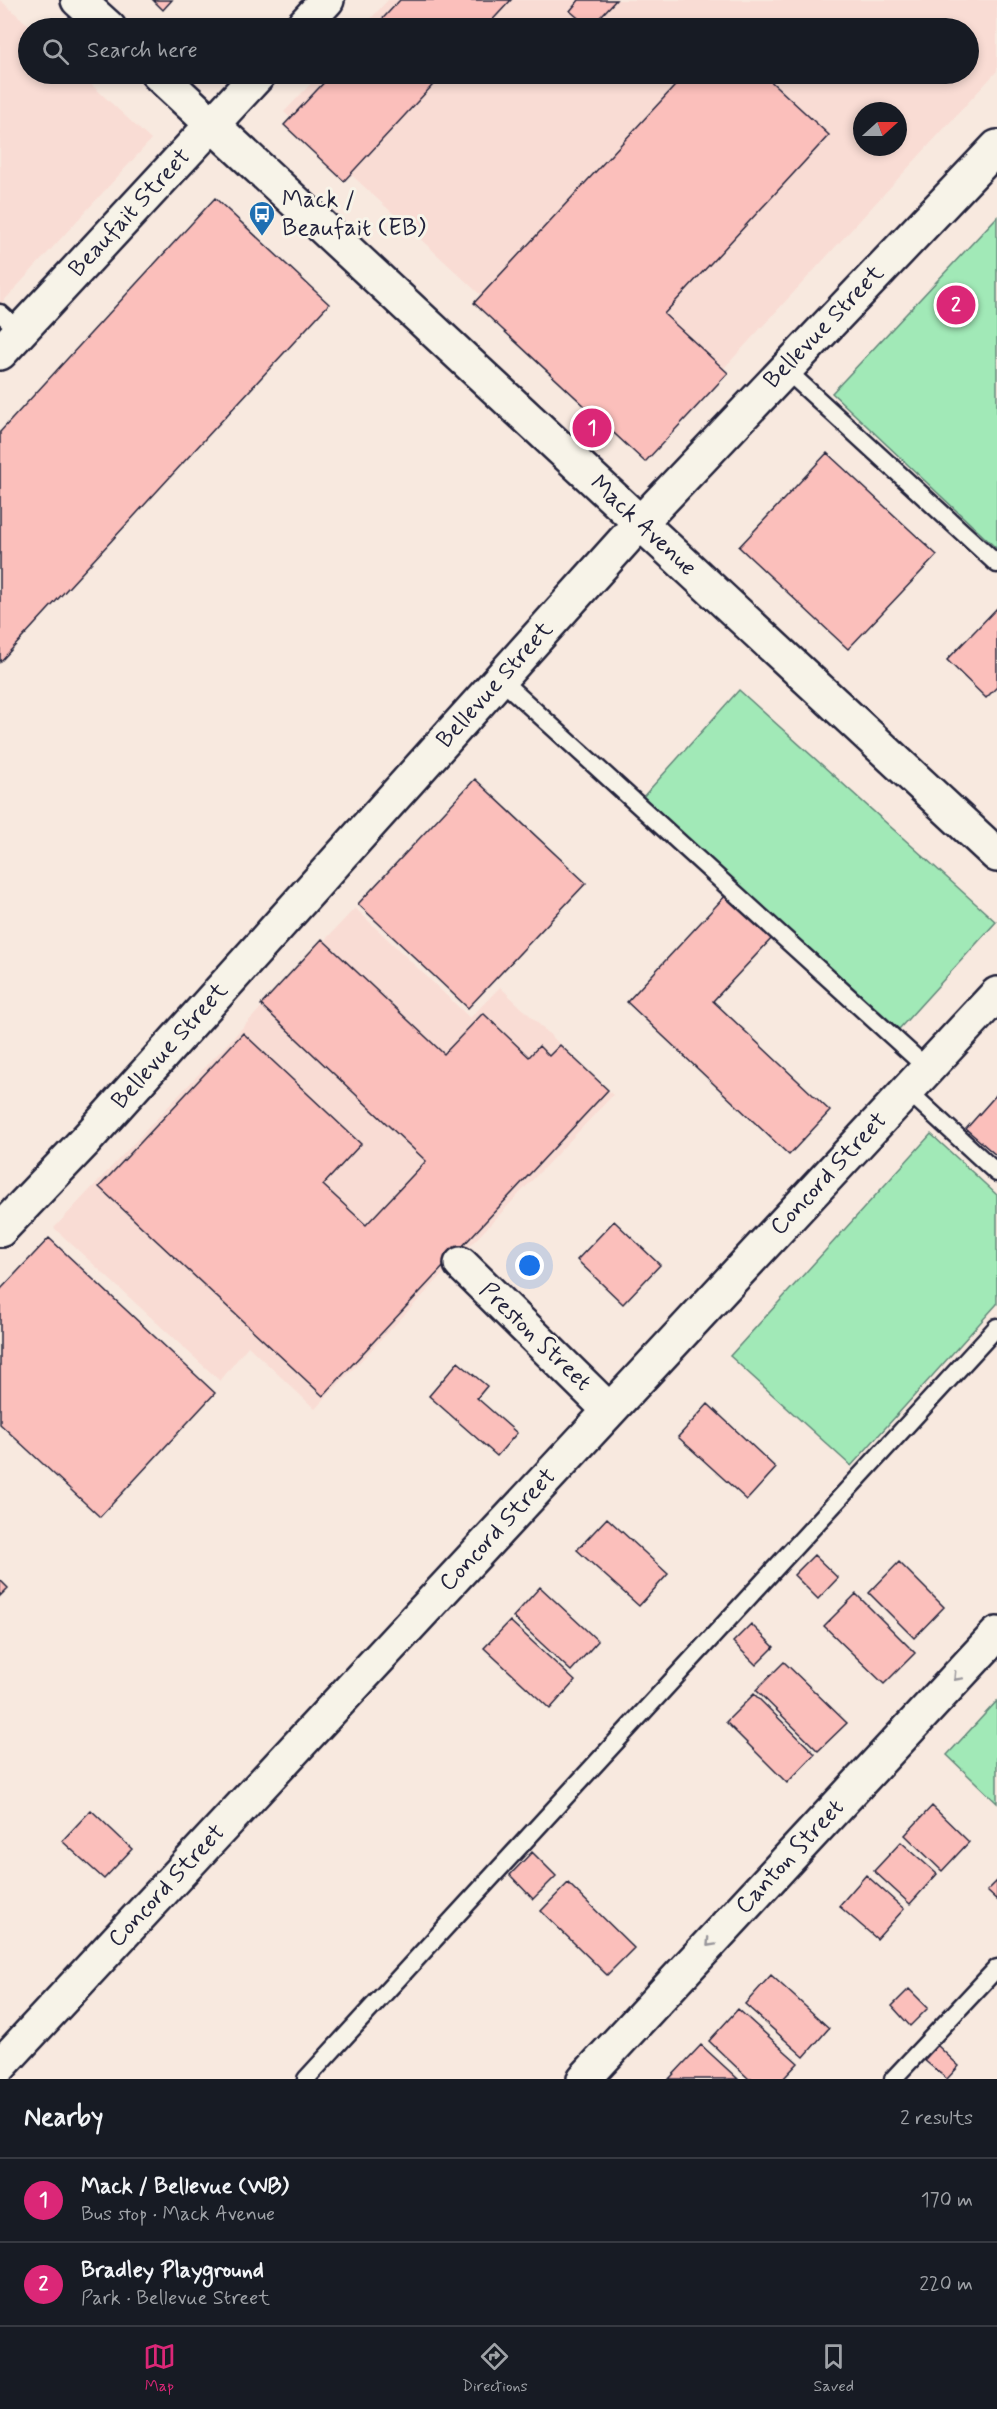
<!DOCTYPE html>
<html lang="en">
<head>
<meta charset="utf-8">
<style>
	body { margin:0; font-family:Mynerve,sans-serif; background:#242831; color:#f1f3f6 }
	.compass { position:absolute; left:853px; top:102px; width:54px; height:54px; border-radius:50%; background:#171b24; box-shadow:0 3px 9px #0003; rotate:69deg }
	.you { position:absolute; left:530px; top:1266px; width:21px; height:21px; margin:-15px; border:4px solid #fff; border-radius:50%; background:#1a73e8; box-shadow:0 0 0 9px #1a73e833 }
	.badge { display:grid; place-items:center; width:39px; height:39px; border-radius:50%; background:#db2777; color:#fff; font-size:20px; font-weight:700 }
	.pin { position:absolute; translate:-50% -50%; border:3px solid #fff; box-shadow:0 2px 6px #0006 }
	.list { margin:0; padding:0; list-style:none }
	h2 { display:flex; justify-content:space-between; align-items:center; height:78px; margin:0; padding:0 24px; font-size:26px }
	h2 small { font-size:20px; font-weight:400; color:#9ea1a6 }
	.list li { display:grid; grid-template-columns:39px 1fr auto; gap:18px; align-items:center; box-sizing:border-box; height:84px; padding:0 24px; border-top:2px solid #363941 }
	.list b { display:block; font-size:22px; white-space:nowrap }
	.list p { margin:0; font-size:20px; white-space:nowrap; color:#9ea1a6 }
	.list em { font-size:20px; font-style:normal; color:#9ea1a6 }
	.icon { flex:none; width:33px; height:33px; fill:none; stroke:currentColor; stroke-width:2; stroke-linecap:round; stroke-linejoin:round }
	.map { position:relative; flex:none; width:997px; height:2079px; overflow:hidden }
	.search { position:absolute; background:#171b24; box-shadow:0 3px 9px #0003; left:18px; right:18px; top:18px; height:66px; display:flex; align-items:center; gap:15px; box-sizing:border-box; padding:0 21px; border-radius:33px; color:#9ea1a6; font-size:22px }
	.sheet { height:246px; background:#171b24 }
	nav { display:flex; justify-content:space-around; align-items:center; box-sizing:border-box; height:84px; border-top:2px solid #363941; background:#171b24; font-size:16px; color:#9ea1a6 }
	nav a { display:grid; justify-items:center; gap:3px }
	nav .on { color:#db2777 }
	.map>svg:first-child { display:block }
	.built { fill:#f9dcd4; fill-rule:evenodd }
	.green { fill:#a1e9b7; stroke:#628679; stroke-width:1.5 }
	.building { fill:#fbbfbb; stroke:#22223b; stroke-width:1.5 }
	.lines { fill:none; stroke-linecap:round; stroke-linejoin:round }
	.service-casing { stroke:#22223b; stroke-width:21 }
	.minor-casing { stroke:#22223b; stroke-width:38 }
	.secondary-casing { stroke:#22223b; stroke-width:38 }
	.service { stroke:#f7f3e8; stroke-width:16 }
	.minor { stroke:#f7f3e8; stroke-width:33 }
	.secondary { stroke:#f7f3e8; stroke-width:33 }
	.oneway { stroke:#97959a }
	.labels { text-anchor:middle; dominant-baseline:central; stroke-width:6; stroke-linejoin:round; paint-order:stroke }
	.poi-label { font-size:24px; fill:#22223b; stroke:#f7f3e8; text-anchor:start }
	.street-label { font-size:24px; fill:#22223b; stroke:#f7f3e8 }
</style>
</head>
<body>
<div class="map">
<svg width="997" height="2079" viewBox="0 0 997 2079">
	<rect width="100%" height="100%" fill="#f8e9df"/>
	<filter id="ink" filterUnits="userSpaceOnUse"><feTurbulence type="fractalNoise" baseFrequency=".0167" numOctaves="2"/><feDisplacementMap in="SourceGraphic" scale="12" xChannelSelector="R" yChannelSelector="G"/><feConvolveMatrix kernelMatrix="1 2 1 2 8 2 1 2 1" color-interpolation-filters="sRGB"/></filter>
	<g filter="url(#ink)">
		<path class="built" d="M0,0l32,28h-4v46h52l71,66 -151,165z
			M388,0h609v71l-349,380 -364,-339 36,-38h648v-46h-606zM862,111h36v36h-36z
			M355,908l115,110 30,-31 113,108 -298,314 -67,-63 -28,35 -166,-153z"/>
		<path class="green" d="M997,217v332l-165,-156z
			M739,690l257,232 -97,107 -257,-231z
			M931,1134l66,61v109l-146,162 -121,-110z
			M997,1701v102l-50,-48z"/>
		<path class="building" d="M153,0h19l-9,10z
			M400,0h111l-26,28h-111z
			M579,0h37l-26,28 -20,-17z
			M332,74h111l-99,107 -60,-56z
			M686,74h77l66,61 -165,179 64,59 -83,89 -171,-159z
			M215,198l114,106 -329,358v-230z
			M827,453l110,102 -89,94 -109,-102z
			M997,608v79l-11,11 -39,-38z
			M475,779l111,104 -118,125 -110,-104z
			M727,894l46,43 -60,64 117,110 -41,44 -162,-153z
			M322,939l122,115 39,-41 46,44 10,-11 10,10 11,-11 48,45 -285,306 -224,-209 144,-154 118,111 -38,41 43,40 60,-64 -165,-156z
			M997,1094v62l-31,-27z
			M614,1221l46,44 -37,39 -46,-44z
			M49,1238l166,155 -115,124 -100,-93v-134z
			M458,1362l29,24 -10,12 40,35 -20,23 -68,-60z
			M708,1404l68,64 -29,32 -69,-63z
			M607,1518l61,56 -29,32 -62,-56z
			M814,1555l24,23 -20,21 -24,-24z
			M899,1562l45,45 -30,31 -45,-45z
			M0,1580l8,8 -8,8z
			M540,1587l58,54 -27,30 -58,-54z
			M856,1594l59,59 -31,31 -60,-58z
			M510,1621l65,60 -25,28 -66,-61z
			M751,1624l23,23 -18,18 -23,-23z
			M784,1662l63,61 -29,28 -62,-61z
			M754,1694l61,60 -28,29 -61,-61z
			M932,1806l37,36 -27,29 -37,-36z
			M91,1810l41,39 -28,30 -42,-38z
			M901,1842l36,32 -27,30 -36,-33z
			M532,1852l24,24 -23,23 -23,-24z
			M866,1875l38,34 -27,30 -38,-33z
			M997,1881v19l-10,-9z
			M568,1883l66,65 -27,27 -66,-64z
			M771,1975l58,53 -25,29 -59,-53z
			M909,1989l19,19 -18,18 -18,-20z
			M738,2009l60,54 -15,16h-34l-40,-38z
			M701,2045l37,34h-69z
			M937,2045l22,21 -12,13 -23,-19z"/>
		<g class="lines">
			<g class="service-casing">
				<path id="service" d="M0,313l20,18
					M784,368l213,196
					M500,679l428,390
					M907,1090l90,83
					M306,2079l691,-752
					M893,2079l104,-111"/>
			</g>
			<g class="minor-casing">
				<path id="minor" d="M301,28l26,-28
					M0,353l259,-279
					M0,1230l86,-90 553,-616 358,-377
					M461,1264l148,146
					M0,2066l997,-1072
					M584,2079l413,-445"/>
			</g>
			<g class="secondary-casing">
				<path id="secondary" d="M78,0l31,28
					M158,74l839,781"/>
			</g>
			<use href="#service" class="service"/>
			<use href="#minor" class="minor"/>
			<use href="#secondary" class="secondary"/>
		</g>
		<defs><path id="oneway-chevron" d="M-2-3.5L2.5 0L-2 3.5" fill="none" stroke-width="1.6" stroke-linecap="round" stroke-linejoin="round" transform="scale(1.5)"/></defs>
		<g class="oneway">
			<use href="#oneway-chevron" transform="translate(957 1677) rotate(133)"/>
			<use href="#oneway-chevron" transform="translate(710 1943) rotate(133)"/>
		</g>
	</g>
	<defs>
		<g id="bus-pin" transform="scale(1.35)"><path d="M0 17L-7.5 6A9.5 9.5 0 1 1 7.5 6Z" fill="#1f6fb2" stroke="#f7f3e8"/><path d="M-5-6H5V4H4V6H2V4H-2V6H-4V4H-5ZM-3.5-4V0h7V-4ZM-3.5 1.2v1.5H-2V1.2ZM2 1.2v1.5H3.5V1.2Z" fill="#fff"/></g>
	</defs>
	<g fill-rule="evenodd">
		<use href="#bus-pin" x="262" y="214"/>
	</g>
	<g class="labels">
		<g class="poi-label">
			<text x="282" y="200">Mack /<tspan x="282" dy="28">Beaufait (EB)</tspan></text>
		</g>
		<g class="street-label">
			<text transform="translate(130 213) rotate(-47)">Beaufait Street</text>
			<text transform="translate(824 327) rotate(-46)">Bellevue Street</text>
			<text transform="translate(643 526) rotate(43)">Mack Avenue</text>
			<text transform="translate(495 685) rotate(-48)">Bellevue Street</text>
			<text transform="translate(170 1046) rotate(-48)">Bellevue Street</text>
			<text transform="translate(829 1174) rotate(-47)">Concord Street</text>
			<text transform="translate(535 1337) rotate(44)">Preston Street</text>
			<text transform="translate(498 1530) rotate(-47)">Concord Street</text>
			<text transform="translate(790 1857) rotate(-47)">Canton Street</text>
			<text transform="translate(167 1886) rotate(-47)">Concord Street</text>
		</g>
	</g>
</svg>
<svg class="compass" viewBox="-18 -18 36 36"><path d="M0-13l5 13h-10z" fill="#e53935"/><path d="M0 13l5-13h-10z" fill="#9ea1a6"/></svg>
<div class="you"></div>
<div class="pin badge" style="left:592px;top:428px">1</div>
<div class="pin badge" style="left:956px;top:305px">2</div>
<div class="search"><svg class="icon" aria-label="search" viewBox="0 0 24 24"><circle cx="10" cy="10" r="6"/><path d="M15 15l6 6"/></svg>Search here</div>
</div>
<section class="sheet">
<h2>Nearby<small>2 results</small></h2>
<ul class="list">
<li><span class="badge">1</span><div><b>Mack / Bellevue (WB)</b><p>Bus stop · Mack Avenue</p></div><em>170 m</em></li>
<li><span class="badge">2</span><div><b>Bradley Playground</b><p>Park · Bellevue Street</p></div><em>220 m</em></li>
</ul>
</section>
<nav>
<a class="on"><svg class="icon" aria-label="map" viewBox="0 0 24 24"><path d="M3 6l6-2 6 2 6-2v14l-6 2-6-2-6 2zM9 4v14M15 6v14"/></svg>Map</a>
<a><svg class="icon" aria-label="directions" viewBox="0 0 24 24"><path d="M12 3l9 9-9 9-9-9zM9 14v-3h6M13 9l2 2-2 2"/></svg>Directions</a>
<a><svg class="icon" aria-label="saved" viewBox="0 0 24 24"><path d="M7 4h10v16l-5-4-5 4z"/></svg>Saved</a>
</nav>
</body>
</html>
